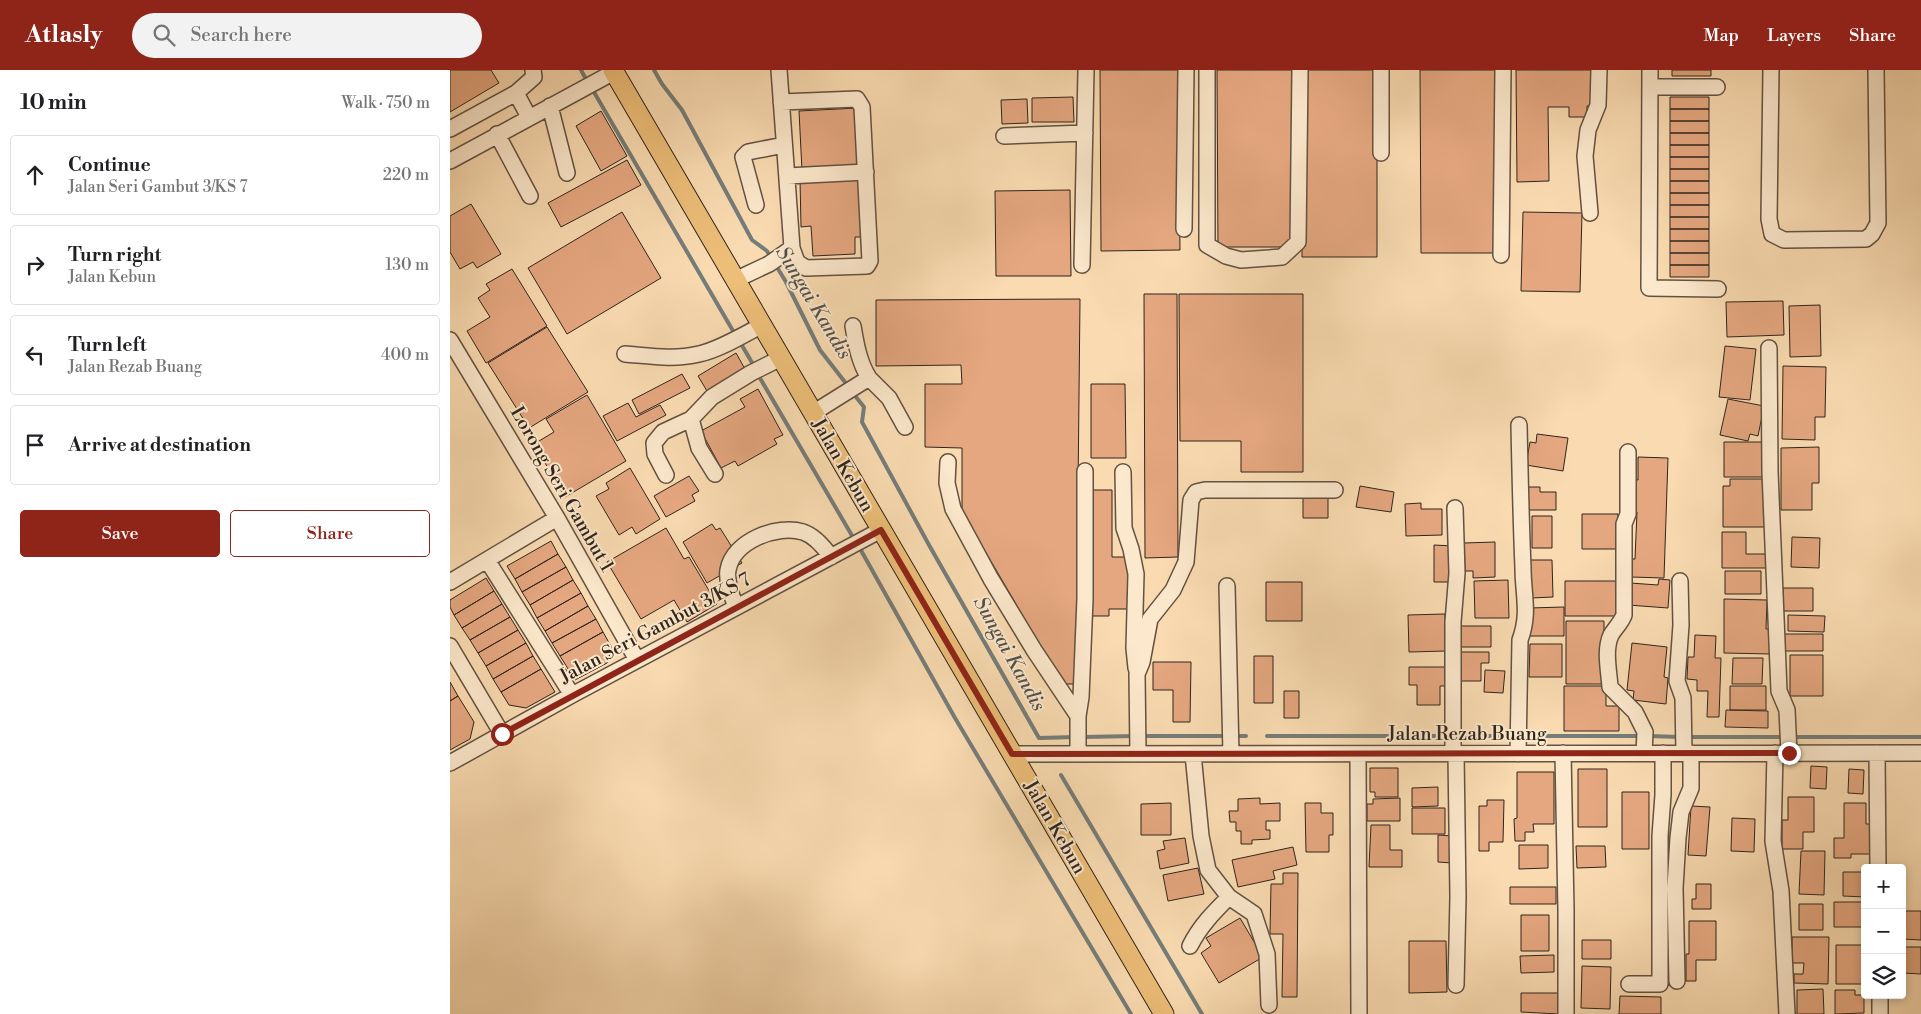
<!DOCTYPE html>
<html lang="en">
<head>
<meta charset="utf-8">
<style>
	body { margin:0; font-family:"Libre Bodoni",serif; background:#f2f2f2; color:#202124 }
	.controls { position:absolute; right:15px; bottom:15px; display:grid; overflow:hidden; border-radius:5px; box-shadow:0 2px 8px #0003 }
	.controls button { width:45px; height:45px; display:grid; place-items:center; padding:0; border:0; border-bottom:1px solid #e0e0e0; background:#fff; color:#202124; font:25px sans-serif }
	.stop { position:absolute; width:15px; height:15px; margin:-11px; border:4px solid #8f2418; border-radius:50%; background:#fff }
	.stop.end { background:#8f2418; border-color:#fff; box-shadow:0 1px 5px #0008 }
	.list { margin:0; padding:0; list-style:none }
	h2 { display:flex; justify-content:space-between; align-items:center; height:65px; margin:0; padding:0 20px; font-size:21px }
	h2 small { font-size:16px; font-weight:400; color:#757577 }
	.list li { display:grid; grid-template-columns:32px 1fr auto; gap:15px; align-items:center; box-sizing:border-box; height:80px; margin:0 10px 10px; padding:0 10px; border:1px solid #e0e0e0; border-radius:5px }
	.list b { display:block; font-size:19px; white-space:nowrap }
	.list p { margin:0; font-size:16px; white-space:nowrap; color:#757577 }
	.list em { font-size:16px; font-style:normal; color:#757577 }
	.actions { display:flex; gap:10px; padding:15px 20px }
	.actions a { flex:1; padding:11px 0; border:1px solid #8f2418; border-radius:5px; text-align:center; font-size:18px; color:#8f2418 }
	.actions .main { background:#8f2418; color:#fff }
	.icon { flex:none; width:28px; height:28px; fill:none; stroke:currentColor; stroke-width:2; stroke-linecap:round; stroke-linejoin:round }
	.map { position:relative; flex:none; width:1471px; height:944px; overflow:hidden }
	header { display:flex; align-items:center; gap:30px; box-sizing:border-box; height:70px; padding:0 25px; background:#8f2418; color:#fff }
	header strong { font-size:24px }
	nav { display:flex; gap:28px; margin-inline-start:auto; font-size:18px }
	.search { width:350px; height:45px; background:#f2f2f2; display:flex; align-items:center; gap:12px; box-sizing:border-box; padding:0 18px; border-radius:28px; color:#757577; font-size:19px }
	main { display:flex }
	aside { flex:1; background:#fff }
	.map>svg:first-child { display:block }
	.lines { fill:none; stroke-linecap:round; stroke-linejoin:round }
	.stream { stroke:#757d7a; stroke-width:4 }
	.building { fill:#e5a780; stroke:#2f251c }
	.minor-casing { stroke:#625241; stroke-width:18 }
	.major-casing { stroke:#2f251c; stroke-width:21 }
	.minor { stroke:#fce8cc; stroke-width:15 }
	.major { stroke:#edbe78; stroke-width:19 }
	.route { stroke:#8f2418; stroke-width:6 }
	.labels { text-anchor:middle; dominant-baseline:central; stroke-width:4; stroke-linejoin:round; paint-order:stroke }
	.street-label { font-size:19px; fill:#2f251c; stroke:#fce8cc }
	.water-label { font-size:20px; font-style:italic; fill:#52514b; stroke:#fce8cc }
</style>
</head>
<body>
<header>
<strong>Atlasly</strong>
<div class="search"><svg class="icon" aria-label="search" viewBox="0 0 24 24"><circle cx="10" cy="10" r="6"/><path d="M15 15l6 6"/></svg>Search here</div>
<nav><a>Map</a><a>Layers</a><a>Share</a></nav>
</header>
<main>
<aside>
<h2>10 min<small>Walk · 750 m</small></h2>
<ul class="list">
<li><svg class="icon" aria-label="ahead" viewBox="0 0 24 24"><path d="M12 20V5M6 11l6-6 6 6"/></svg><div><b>Continue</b><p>Jalan Seri Gambut 3/KS 7</p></div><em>220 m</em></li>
<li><svg class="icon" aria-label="right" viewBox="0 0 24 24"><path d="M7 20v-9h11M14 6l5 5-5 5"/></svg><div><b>Turn right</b><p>Jalan Kebun</p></div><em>130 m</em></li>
<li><svg class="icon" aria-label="left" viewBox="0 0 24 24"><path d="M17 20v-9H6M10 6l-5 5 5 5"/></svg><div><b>Turn left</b><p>Jalan Rezab Buang</p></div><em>400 m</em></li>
<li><svg class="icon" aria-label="arrive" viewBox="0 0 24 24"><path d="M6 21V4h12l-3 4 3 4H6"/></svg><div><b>Arrive at destination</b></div></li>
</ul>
<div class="actions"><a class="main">Save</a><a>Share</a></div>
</aside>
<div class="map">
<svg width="1471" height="944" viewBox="0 0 1471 944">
	<rect width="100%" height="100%" fill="#fadbb1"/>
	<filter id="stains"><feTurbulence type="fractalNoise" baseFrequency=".004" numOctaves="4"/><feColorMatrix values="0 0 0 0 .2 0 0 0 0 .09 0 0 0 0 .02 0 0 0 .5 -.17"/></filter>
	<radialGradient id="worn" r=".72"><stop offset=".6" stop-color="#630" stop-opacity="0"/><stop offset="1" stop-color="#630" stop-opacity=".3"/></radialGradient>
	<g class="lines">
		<path class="stream" d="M131,0l6,11
			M204,0l8,14 20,26 70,130 15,11 4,7
			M141,17l145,249
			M325,194l11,18 34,68 28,36
			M290,272l14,24
			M307,303l97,166
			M402,322l12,15 -2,15 67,123 110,193 37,-1
			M408,475l97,173 176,296
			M693,666h85
			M785,666h11
			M817,666h182
			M1006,666h58
			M1071,666h120
			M1198,666l33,1
			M633,667l53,-1
			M1238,667h96
			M1341,667h130
			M611,705l141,239"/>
	</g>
	<path class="building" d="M0,0h41l8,13 -49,29z
		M650,0h78l2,180 -79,1z
		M767,0h75v177h-74z
		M852,0h75v187h-75z
		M970,0h77l1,183h-77z
		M1066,0h81v36h-10v11h-18v-10h-21l1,74 -32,1z
		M1222,0h39v6h-39z
		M623,27l1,25h-42v-24z
		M1220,27h39v12h-39z
		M577,29l1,24 -26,1 -1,-24z
		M408,38l3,60 -59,3 -3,-60z
		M1220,39h39v12h-39z
		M151,41l26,45 -26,15 -25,-45z
		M1220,51h39v12h-39z
		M1220,63h39v12h-39z
		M1220,75h39v12h-39z
		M1220,87h39v12h-39z
		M177,90l14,25 -80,42 -13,-24z
		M1220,99h39v12h-39z
		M412,107l2,60h-9v17l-42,2 -2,-30 -10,1 -1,-48z
		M1220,111h39v12h-39z
		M620,120l1,86h-75l-1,-85z
		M1220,123h39v12h-39z
		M21,134l30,50 -24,14 -4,-6 -13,7 -10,-17v-36z
		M1220,135h39v12h-39z
		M172,142l39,66 -94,56 -39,-66z
		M1073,142l59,1 -2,79 -59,-1z
		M1220,147h39v12h-39z
		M1220,159h39v12h-39z
		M1220,171h39v12h-39z
		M1220,183h39v12h-39z
		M1220,195h39v12h-39z
		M62,199l35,57 -61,37 -19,-32 23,-14 -12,-19 12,-8 -4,-6z
		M694,224h33l1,263 -33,1z
		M729,224h124v178h-62v-31h-61z
		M630,229l-4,385h-13l-101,-172v-64l-37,-1v-63h37l-1,-19 -85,1v-66z
		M1333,231l1,34 -57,2 -1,-35z
		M1370,235l1,51 -31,1 -1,-51z
		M97,257l41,65 -59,36 -41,-65z
		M1275,276l31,3 -6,51 -31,-3z
		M286,283l9,16 -38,22 -9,-15z
		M1333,296l43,1 -1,50h-10v23l-33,-1z
		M232,304l8,14 -51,26 -7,-14z
		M641,314h34l1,74h-35z
		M308,319l25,46 -9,4 3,5 -39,22 -3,-5 -14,7 -20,-37 44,-24 -5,-8z
		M137,325l39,66 -61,36 -31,-53 20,-12 -8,-13z
		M1278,329l36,7 -6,30 -8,-2 -2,7 -28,-6z
		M178,333l8,14 24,-12 6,10 -49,26 -14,-25z
		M1087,364l31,4 -5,33 -37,-6 4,-23 6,1z
		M1274,372h38l1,35h-39z
		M1369,377v36h-7v27h-31v-62z
		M1188,387l30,1 -4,120 -33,-1 1,-18h3l2,-47 -6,-1 1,-32 6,1z
		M180,398l30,51 -24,15 -4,-7 -13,8 -23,-39 13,-7 -3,-6z
		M239,406l10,15 -7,4 3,6 -29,16 -12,-21z
		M1280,409h35v48h-42v-41h7z
		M910,416l34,6 -3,20 -35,-5z
		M1077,417h13v5h16v18h-29z
		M642,420h20v67h19v52h-22v7h-17z
		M878,425v23h-25v-22z
		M971,433v6h21v26l-36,1 -1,-32z
		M1132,444h36v35h-36z
		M1082,446h20v32h-20z
		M262,454l4,6 4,-2 22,35 -35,20 -24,-41z
		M216,458l18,31 5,-2 28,47 -30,18 -13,-22 -33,19 -34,-57z
		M1272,462h24v22h20v14h-44z
		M1342,467l28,1 -1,30 -28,-1z
		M101,471l7,13 -43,25 -8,-13z
		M1045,472v35l-22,1v-7h-8l-1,-28z
		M984,475l19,1v36h-19z
		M108,484l8,13 -44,25 -7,-13z
		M1080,490h22l1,37 -22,1z
		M116,497l7,13 -43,25 -8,-13z
		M1275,501h36v23h-36z
		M36,508l8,13 -40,24 -4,-8v-7z
		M1209,509l11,1 -2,28 -40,-3 2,-22 28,2z
		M123,510l8,13 -44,25 -7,-13z
		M1058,510l1,38h-34l-1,-37z
		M1115,511h53v35h-53z
		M816,512h36v39h-36z
		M1333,518h30v23h-30z
		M44,521l8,13 -40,24 -8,-13z
		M131,523l7,13 -43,25 -8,-13z
		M1274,529l43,1 -1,29h6v25l-48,-1z
		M52,534l8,13 -40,23 -8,-12z
		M138,536l8,13 -44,24 -7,-12z
		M1114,537v29h-34l-1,-28z
		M995,544l1,37 -37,1 -1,-37z
		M1338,545l37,1 -1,16 -36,-1z
		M60,547l8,13 -40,23 -8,-13z
		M146,549l7,13 -43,24 -8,-13z
		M1116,551h38v63h-38z
		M1011,556h30v21h-30z
		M68,560l8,13 -40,23 -8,-13z
		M153,562l9,16 -5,15 -32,17 -15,-24z
		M1332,564h41v17h-41z
		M1245,565l21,1 -1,22h6l-2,59h-12l1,-26h-11v-11l-10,-1 1,-22h6z
		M76,573l7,13 -40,23 -7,-13z
		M1182,573l35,4 -3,30 4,1 -2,26 -33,-4 1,-9 -7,-1z
		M1080,574h32v33h-33z
		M1011,582h28v11h-8v18h-20z
		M1340,585h33v41h-33z
		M83,586l8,13 -40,23 -8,-13z
		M804,586h19v47h-19z
		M1283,588h30l-1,26h-30z
		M703,592h38l-1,60h-17v-32h-20z
		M959,597h36v19h-5v19h-23v-20h-8z
		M91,599l14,23 -29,16 -17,-3 -8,-13z
		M1035,600l20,1 -2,22 -19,-1z
		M0,612l8,14 -8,5z
		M1114,616h42v20h13v25h-55z
		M1280,616h36v24h-36z
		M834,621h15v27h-15z
		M8,626l16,26 -4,17 -20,11v-49z
		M1276,640l42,1v17l-43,-1z
		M1361,696l16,1 -1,22 -16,-1z
		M920,698h28v29h-23v-5h-5z
		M1128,699h29v58h-29z
		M1399,699l15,1 -1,24 -15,-1z
		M1067,702h37v52h-21l1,8h-9v9h-10l-1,-22 3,-1z
		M988,717v19l-26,1v-19z
		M1172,722h27v57h-27z
		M1338,727h26v35h-11v17h-21v-29h6z
		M810,728v6l20,-1v18h-14v9h4v9l-18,1v4h-11v-13h-5v-9h-6l-1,-11h9v-12z
		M950,728v23h-33v-17h6v-5z
		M1037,730h17l-1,42h-14v9h-10v-45h8z
		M721,733v32h-30v-31z
		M855,733h16v10h12v22h-4v17h-23z
		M1394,733h22v21h6v30h-21v4h-17v-20h10z
		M1241,736l19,1 -4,49 -18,-1z
		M962,738h33v26h-33z
		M1282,748l23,1 -1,33 -23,-1z
		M921,755h19v25h12v17h-33z
		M988,765l15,1 -1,27 -14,-1z
		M735,768l4,25 -29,6 -3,-18 8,-2 -2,-8z
		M1069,775h29v23l-29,1z
		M1126,776h29l1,21 -29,1z
		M843,777l4,18 -24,6 2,8 -37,8 -6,-27z
		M1351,781h24l-1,44 -25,-1z
		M748,798l6,26 -36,7 -5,-26z
		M1393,802h22v25l-22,-1z
		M833,803h15l-1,124h-15l1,-63h-13l1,-50h12z
		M1246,814h15v25h-19v-10h4z
		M1060,817h46v17h-46z
		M1384,832h31v25h-31z
		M1349,834h24v26h-24z
		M1452,841h19v29l-19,-1z
		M1071,845h28v36h-28z
		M790,848l23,39 -44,26 -18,-30 10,-7 -5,-8z
		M1239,851h27v39h-20v21h-10v-27h3z
		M1342,867h37l-1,47 -34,-1v-9h9l1,-11h-12z
		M1132,870h29v19h-29z
		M959,871h37l1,51 -38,1z
		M1386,875h26v39h-26z
		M1452,877h19v27l-19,-1z
		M1104,885v17l-33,1 -1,-17z
		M1132,896l29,1 -1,42 -29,-1z
		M1373,919l1,25h-27v-24z
		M1385,920h20v5h9v18l-29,1z
		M1071,923h38v21l-38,-2z
		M1170,926l41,1v17h-42z"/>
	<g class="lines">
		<g class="minor-casing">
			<path id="minor" d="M757,0v175l19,11 15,4 41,-3 16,-15 2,-172
				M1200,0l-1,218 69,1
				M1321,0l-2,149 3,15 12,6 82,-1 6,-5 6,-11 -2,-153
				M1200,17h67
				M331,32l76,-3 5,8 8,154 -3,5 -61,2 -9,-6 -5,-14
				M100,36l17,67
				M79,47l-13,-24 18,-16 -1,-7
				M0,59l66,-36
				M47,64l33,62
				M554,66l81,-3
				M931,83v-83
				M0,91l164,-89
				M337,106l79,-4
				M306,135l-13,-48 5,-5 36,-7
				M1140,143l-5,-57 3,-26 10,-25 1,-35
				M734,159l2,-159
				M1051,185l2,-185
				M632,195l4,-195
				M285,210l34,-16 23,-16 -13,-178
				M403,256c3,18 6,36 16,52
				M0,270l107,178 80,142
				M1319,278l1,124 9,219 8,19 2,43
				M175,284c25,2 49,6 74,0 19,-4 45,-19 63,-29
				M363,343l56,-35 20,20 16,29
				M1178,382v62l-4,10v91c-3,8 -9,13 -13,20 -7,15 -2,36 -1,52l25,25 10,20 -1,21
				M498,392l-1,21 6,26 38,70 43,71 44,66v38
				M673,402l1,56 7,21 5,25 -2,74 2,20
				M265,404l-16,-26 -8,-29 21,-22 39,-24 30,-15
				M216,405l-11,-21 -1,-11 9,-11 28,-13
				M37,490l85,135
				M1230,511l1,44 -4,56 6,17 1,55
				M0,512l107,-64
				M777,516l4,168
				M286,537c-4,-10 -10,-26 -8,-37 5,-29 49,-46 75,-38 12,4 21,15 28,25
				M0,576l52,88
				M628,646l3,-19 4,-98v-128
				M1113,683l3,157v104
				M1325,683l-2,88 8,50 6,123
				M1427,683l1,115
				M562,684l909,-1
				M688,684l-1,-80 5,-12 8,-43 23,-29 13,-28 5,-62 5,-8 9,-2h130
				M743,684l8,82 7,34 21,27 25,17 13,40 2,51
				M908,684l1,260
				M1003,684v-132l4,-49 -2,-65
				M1068,684l2,-114c10,-27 3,-45 3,-72 -2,-48 -3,-95 -4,-143
				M0,693l122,-68 309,-165
				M740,876c10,-20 24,-34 39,-49
				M1227,911l-2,-93 3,-50 3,-26 10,-24v-35
				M1179,914h31v-148l3,-41v-42
				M1006,915l2,-88 -2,-143
				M1430,925v19"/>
		</g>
		<g class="major-casing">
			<path id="major" d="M163,0l551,944"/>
		</g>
		<use href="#minor" class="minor"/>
		<use href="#major" class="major"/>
	</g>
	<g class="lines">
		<path class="route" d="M52,664l379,-204 131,224 777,-1"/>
	</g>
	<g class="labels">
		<g class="street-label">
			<text transform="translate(393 395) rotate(60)">Jalan Kebun</text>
			<text transform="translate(112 419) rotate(60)">Lorong Seri Gambut 1</text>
			<text transform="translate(205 558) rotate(-28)">Jalan Seri Gambut 3/KS 7</text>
			<text x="1017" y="664">Jalan Rezab Buang</text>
			<text transform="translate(605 757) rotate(60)">Jalan Kebun</text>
		</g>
		<g class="water-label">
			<text transform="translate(363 233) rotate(59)">Sungai Kandis</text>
			<text transform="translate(559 584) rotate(61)">Sungai Kandis</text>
		</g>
	</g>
	<rect width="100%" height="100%" filter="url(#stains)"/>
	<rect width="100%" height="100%" fill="url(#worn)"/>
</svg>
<div class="controls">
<button>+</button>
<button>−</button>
<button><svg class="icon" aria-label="layers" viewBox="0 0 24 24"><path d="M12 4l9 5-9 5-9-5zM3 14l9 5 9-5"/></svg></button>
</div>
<div class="stop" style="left:52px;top:664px"></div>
<div class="stop end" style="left:1339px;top:683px"></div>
</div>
</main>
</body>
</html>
